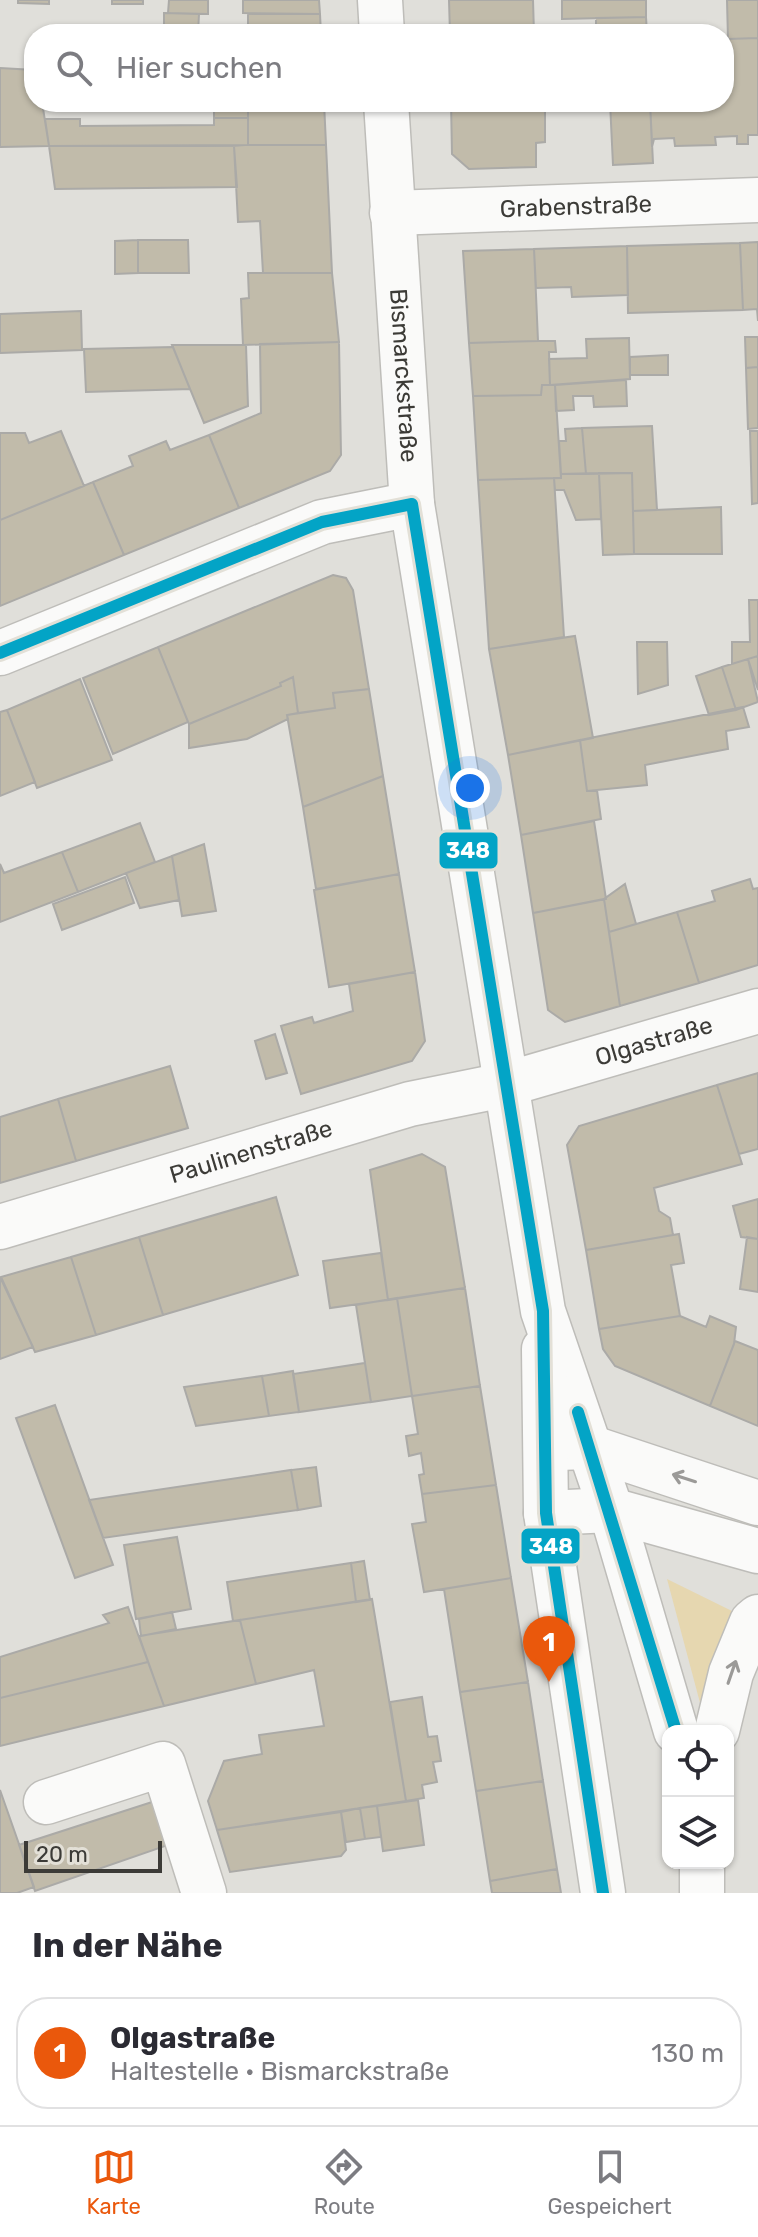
<!DOCTYPE html>
<html lang="de">
<head>
<meta charset="utf-8">
<style>
	body { margin:0; font-family:Rubik,sans-serif; background:#f2f2f3; color:#2b2b33 }
	.controls { position:absolute; right:24px; bottom:24px; display:grid; overflow:hidden; border-radius:16px; box-shadow:0 2px 6px #0004 }
	.controls button { width:72px; height:72px; display:grid; place-items:center; padding:0; border:0; border-bottom:2px solid #e1e1e2; background:#fff; color:#2b2b33; font:40px sans-serif }
	.scale { position:absolute; left:24px; bottom:20px; width:138px; box-sizing:border-box; padding-left:8px; border:4px solid #3c3b37; border-top:0; font-size:22px; line-height:28px; white-space:nowrap; color:#3c3b37; -webkit-text-stroke:6px #e3e0d7; paint-order:stroke }
	.you { position:absolute; left:470px; top:788px; width:28px; height:28px; margin:-20px; border:6px solid #fff; border-radius:50%; background:#1a73e8; box-shadow:0 0 0 12px #1a73e833 }
	.badge { display:grid; place-items:center; width:52px; height:52px; border-radius:50%; background:#ea580c; color:#fff; font-size:26px; font-weight:700 }
	.pin { position:absolute; translate:-50% -66px; filter:drop-shadow(0 2px 4px #0008) }
	.pin::after { content:''; position:absolute; top:42px; width:28px; height:24px; background:inherit; clip-path:polygon(0 0,100% 0,50% 100%) }
	.list { margin:0; padding:0; list-style:none }
	h2 { display:flex; justify-content:space-between; align-items:center; height:104px; margin:0; padding:0 32px; font-size:34px }
	h2 small { font-size:26px; font-weight:400; color:#7c7c81 }
	.list li { display:grid; grid-template-columns:52px 1fr auto; gap:24px; align-items:center; box-sizing:border-box; height:112px; margin:0 16px 16px; padding:0 16px; border:2px solid #e1e1e2; border-radius:32px }
	.list b { display:block; font-size:30px; white-space:nowrap }
	.list p { margin:0; font-size:26px; white-space:nowrap; color:#7c7c81 }
	.list em { font-size:26px; font-style:normal; color:#7c7c81 }
	.icon { flex:none; width:44px; height:44px; fill:none; stroke:currentColor; stroke-width:2; stroke-linecap:round; stroke-linejoin:round }
	.map { position:relative; flex:none; width:758px; height:1893px; overflow:hidden }
	.search { position:absolute; background:#fff; box-shadow:0 2px 6px #0004; left:24px; right:24px; top:24px; height:88px; display:flex; align-items:center; gap:20px; box-sizing:border-box; padding:0 28px; border-radius:32px; color:#7c7c81; font-size:30px }
	.sheet { height:232px; background:#fff }
	nav { display:flex; justify-content:space-around; align-items:center; box-sizing:border-box; height:112px; border-top:2px solid #e1e1e2; background:#fff; font-size:22px; color:#7c7c81 }
	nav a { display:grid; justify-items:center; gap:4px }
	nav .on { color:#ea580c }
	.map>svg:first-child { display:block }
	.green { fill:#e6d7b0 }
	.building { fill:#c1bbaa; stroke:#abaaa7; stroke-width:2 }
	.lines { fill:none; stroke-linecap:round; stroke-linejoin:round }
	.minor-casing { stroke:#bebdb9; stroke-width:47 }
	.major-casing { stroke:#bebdb9; stroke-width:47 }
	.minor { stroke:#fafaf9; stroke-width:44 }
	.major { stroke:#fafaf9; stroke-width:44 }
	.bus-1-casing { stroke:#e3e0d7; stroke-width:18 }
	.bus-1 { stroke:#03a4c6; stroke-width:12 }
	.oneway { stroke:#9b9a98 }
	.labels { text-anchor:middle; dominant-baseline:central; stroke-width:6; stroke-linejoin:round; paint-order:stroke }
	.street-label { font-size:24px; fill:#3c3b37; stroke:#e3e0d7 }
	.line-badge { stroke:#e3e0d7; stroke-width:3 }
	.badge-label { font-size:22px; text-anchor:middle; font-weight:bold; fill:#fff }
</style>
</head>
<body>
<div class="map">
<svg width="758" height="1893" viewBox="0 0 758 1893">
	<rect width="100%" height="100%" fill="#e0dfda"/>
	<path class="green" d="M667,1579l67,33 -23,48 -8,54z"/>
	<path class="building" d="M18,0h31v4l-31,-1z
		M112,0h31v4h-31z
		M169,0h39v14l-40,-1z
		M243,0h76l1,14 -77,-1z
		M449,0h84l1,34h-84z
		M562,0h84v17l-84,2z
		M727,0h31v38l-30,1z
		M164,13l35,1 -1,20h-34z
		M248,14h72l1,20h-73z
		M646,17l1,17h-51v-16z
		M758,38v97h-10v9h-11v-8l-22,1 1,8 -41,1 -1,-8 -20,1 -2,8 -2,-45h74l4,-63z
		M0,68l34,2v32h8l7,44 -49,1z
		M214,102h34v16h-34z
		M248,102h76l2,43h-78z
		M451,102h84v7h10v33l-9,1v24l-67,2 -17,-15z
		M610,102h40l3,61 -40,2z
		M214,118h34v27l-199,1 -4,-27h35v7l134,-1z
		M248,145h78l6,128h-69l-3,-52 -22,1 -4,-76z
		M49,146h185l3,41 -182,2z
		M138,240v33l-23,1v-33z
		M138,240h50l1,33h-51z
		M758,242v79l-1,-12 -14,1 -3,-67z
		M740,243l3,67 -115,3 -1,-67z
		M627,246l1,49 -56,2 -1,-10 -35,1 -2,-39z
		M534,249l4,92 -69,2 -6,-92z
		M248,273h84l7,69 -96,3 -2,-46 8,-1z
		M81,311l1,39 -82,3v-39z
		M745,337h13v30l-12,1z
		M629,338l1,41 -80,6 -1,-26 38,-1 -1,-19z
		M538,341h17l1,11h-7l1,33h-8l-1,10 -68,1 -4,-53z
		M339,342l2,113 -11,16 -91,37 -30,-73 52,-22 -1,-69z
		M172,345h74l2,61 -44,17z
		M173,347l17,42 -104,3 -2,-43z
		M668,355v20h-38v-18z
		M758,367v61l-10,1 -2,-61z
		M626,380l1,26 -33,1 -1,-11h-20l1,14 -18,1 -1,-26z
		M542,385h13l6,93 -83,2 -5,-84 68,-1z
		M652,426l5,84 -24,1 -1,-38 -46,1 -4,-46z
		M582,428l4,46h-25l-2,-33h7l-1,-12z
		M61,431l23,55 -84,34v-87h25l4,10z
		M750,431h8v72l-6,1z
		M209,435l30,73 -115,47 -31,-73 40,-16 -4,-10 37,-15 4,9z
		M599,473l2,46 -25,1 -12,-30h-9l-1,-12h7v-4z
		M599,473h33l2,81 -31,1z
		M554,478l10,159 -75,12 -11,-169z
		M93,482l31,73 -124,51v-86z
		M721,507l1,47h-88l-1,-43z
		M333,575l13,3 7,12 16,99 -36,4 2,15 -37,5 -5,-36 -13,6 1,3 -92,38 -31,-77z
		M749,600h9v56l-26,8v-22h18z
		M575,636l18,102 -85,17 -19,-106z
		M637,642h30l1,43 -30,9z
		M158,647l30,75 -75,32 -30,-76z
		M758,656v34l-10,-31z
		M748,659l10,43 -22,8 -14,-43z
		M722,667l14,43 -27,5 -13,-39z
		M293,677l5,36 -11,2 1,4 -41,20 -58,9v-24l92,-38 -1,-3z
		M80,679l32,81 -75,28 -30,-78z
		M369,689l14,87 -80,31 -16,-92 48,-7 -2,-15z
		M743,707l6,20 -23,4 2,18 -83,16 2,20 -60,6 -7,-51z
		M7,710l28,72 -35,14v-84z
		M580,740l7,51 10,-1 4,29 -80,16 -13,-80z
		M383,776l16,98 -83,15 -13,-82z
		M594,821l12,78 -73,14 -12,-78z
		M140,823l15,39 -77,30 -16,-40z
		M204,844l12,67 -34,5 -10,-60z
		M62,852l16,40 -78,30v-58l4,9z
		M172,856l7,44 -39,8 -14,-35z
		M399,874l16,98 -86,15 -15,-97z
		M125,877l9,26 -72,27 -9,-26z
		M750,879l3,10 5,-1v77l-59,18 -22,-71 38,-11 -3,-10z
		M625,884l11,40 -27,8 -5,-33z
		M604,899l16,107 -55,16 -17,-12 -15,-97z
		M677,912l22,71 -79,23 -11,-74z
		M415,972l10,69 -13,20 -111,33 -20,-68 31,-9 2,6 39,-12 -4,-27z
		M275,1034l12,39 -21,6 -11,-38z
		M170,1066l18,62 -112,33 -18,-62z
		M758,1073v76l-19,5 -22,-69z
		M717,1085l25,79 -88,24 5,23 11,7 3,17 -87,15 -19,-105 12,-19z
		M58,1099l18,62 -76,22v-66z
		M422,1154l23,13 20,121 -77,12 -18,-130z
		M276,1197l22,78 -135,40 -24,-78z
		M758,1199v40l-17,-2 -8,-31z
		M679,1234l5,29 -13,2 9,51 -81,13 -13,-79z
		M139,1237l24,78 -67,20 -25,-78z
		M747,1237l11,2v53l-18,-3z
		M381,1253l7,47 -58,8 -7,-47z
		M71,1257l25,78 -61,17 -34,-75z
		M0,1277l33,70 -33,12z
		M465,1288l15,98 -68,10 -15,-98z
		M397,1298l15,98 -41,6 -15,-97z
		M680,1316l26,11 4,-11 26,11 -2,17 -24,62 -95,-40 -12,-17 -4,-20z
		M735,1341l23,9v76l-48,-20z
		M365,1363l6,39 -72,10 -6,-38z
		M293,1371l6,41 -30,4 -7,-40z
		M262,1376l7,40 -73,10 -12,-39z
		M480,1386l16,99 -74,9 -3,-19 5,-1 -3,-21 -12,3 -3,-20 12,-2 -6,-38z
		M55,1405l58,160 -38,13 -59,-160z
		M316,1467l5,39 -23,4 -7,-40z
		M291,1470l7,40 -195,28 -14,-38z
		M496,1485l15,93 -87,14 -12,-68 14,-2 -4,-28z
		M177,1537l14,72 -55,10 -12,-74z
		M364,1561l6,39 -14,2 -5,-39z
		M351,1563l5,39 -123,19 -6,-39z
		M511,1578l17,104 -68,10 -16,-103z
		M372,1599l34,202 -189,29 -9,-29 16,-40 38,-7 -3,-19 65,-9 -10,-56 -58,14 -16,-64z
		M128,1607l20,55 -148,36v-41l109,-34 -6,-8z
		M172,1612l4,17 -35,7 -2,-17z
		M240,1620l16,64 -92,22 -25,-70z
		M148,1662l16,44 -164,40v-48z
		M528,1682l15,99 -67,10 -16,-99z
		M422,1697l6,40 9,-1 4,25 -8,1 4,20 -15,3 2,13 -18,3 -16,-99z
		M543,1781l14,88 -67,12 -14,-90z
		M0,1790l34,97 -17,6h-17z
		M418,1800l6,45 -41,6 -6,-45z
		M152,1802l16,43 -133,46 -16,-46z
		M377,1806l4,31 -16,2 -5,-31z
		M360,1808l5,31 -19,3 -5,-30z
		M341,1812l5,38 -5,6 -111,16 -13,-42z
		M557,1869l4,24h-69l-2,-12z"/>
	<g class="lines">
		<g class="minor-casing">
			<g id="minor">
				<path id="s1" d="M392,213l366,-13"/>
				<path d="M0,653l322,-131 90,-18"/>
				<path id="s2" d="M0,1227l410,-123 94,-19 254,-74"/>
				<path d="M558,1448l31,-1 169,56"/>
				<path d="M546,1513l65,-3 147,41"/>
				<path d="M717,1731l14,-58 21,-51 6,-5"/>
				<path d="M46,1802l117,-38 41,129"/>
			</g>
		</g>
		<g class="major-casing">
			<g id="major">
				<path d="M380,0l2,34"/>
				<path id="s3" d="M386,102l26,402 131,807 68,199 65,221"/>
				<path d="M544,1349l2,164 57,380"/>
				<path d="M702,1893v-30"/>
			</g>
		</g>
		<use href="#minor" class="minor"/>
		<use href="#major" class="major"/>
		<g class="bus-1-casing">
			<path id="bus-1" d="M412,504l131,807 3,202 57,380
				M0,653l322,-131 90,-18
				M578,1412l98,319"/>
		</g>
		<use href="#bus-1" class="bus-1"/>
	</g>
	<defs><path id="oneway-shaft" d="M-6 0H5M1.5-3L5.5 0L1.5 3" fill="none" stroke-width="1.6" stroke-linecap="round" stroke-linejoin="round" transform="scale(2)"/></defs>
	<g class="oneway">
		<use href="#oneway-shaft" transform="translate(684 1478) rotate(-162)"/>
		<use href="#oneway-shaft" transform="translate(732 1672) rotate(-71)"/>
	</g>
	<g class="labels">
		<g class="street-label">
			<text stroke="none"><textPath href="#s1" startOffset="184">Grabenstraße</textPath></text>
			<text stroke="none"><textPath href="#s3" startOffset="274">Bismarckstraße</textPath></text>
			<text stroke="none"><textPath href="#s2" startOffset="680">Olgastraße</textPath></text>
			<text stroke="none"><textPath href="#s2" startOffset="262">Paulinenstraße</textPath></text>
		</g>
	</g>
	<g class="line-badge">
		<rect x="438" y="831" width="61" height="39" rx="8" fill="#03a4c6"/>
		<rect x="520" y="1527" width="61" height="38" rx="8" fill="#03a4c6"/>
	</g>
	<g class="badge-label">
		<text x="468" y="858">348</text>
		<text x="551" y="1554">348</text>
	</g>
</svg>
<div class="controls">
<button><svg class="icon" aria-label="locate" viewBox="0 0 24 24"><circle cx="12" cy="12" r="6"/><path d="M12 2v4M12 18v4M2 12h4M18 12h4"/></svg></button>
<button><svg class="icon" aria-label="layers" viewBox="0 0 24 24"><path d="M12 4l9 5-9 5-9-5zM3 14l9 5 9-5"/></svg></button>
</div>
<div class="scale">20 m</div>
<div class="you"></div>
<div class="pin badge" style="left:549px;top:1682px">1</div>
<div class="search"><svg class="icon" aria-label="search" viewBox="0 0 24 24"><circle cx="10" cy="10" r="6"/><path d="M15 15l6 6"/></svg>Hier suchen</div>
</div>
<section class="sheet">
<h2>In der Nähe<small></small></h2>
<ul class="list">
<li><span class="badge">1</span><div><b>Olgastraße</b><p>Haltestelle · Bismarckstraße</p></div><em>130 m</em></li>
</ul>
</section>
<nav>
<a class="on"><svg class="icon" aria-label="map" viewBox="0 0 24 24"><path d="M3 6l6-2 6 2 6-2v14l-6 2-6-2-6 2zM9 4v14M15 6v14"/></svg>Karte</a>
<a><svg class="icon" aria-label="directions" viewBox="0 0 24 24"><path d="M12 3l9 9-9 9-9-9zM9 14v-3h6M13 9l2 2-2 2"/></svg>Route</a>
<a><svg class="icon" aria-label="saved" viewBox="0 0 24 24"><path d="M7 4h10v16l-5-4-5 4z"/></svg>Gespeichert</a>
</nav>
</body>
</html>
